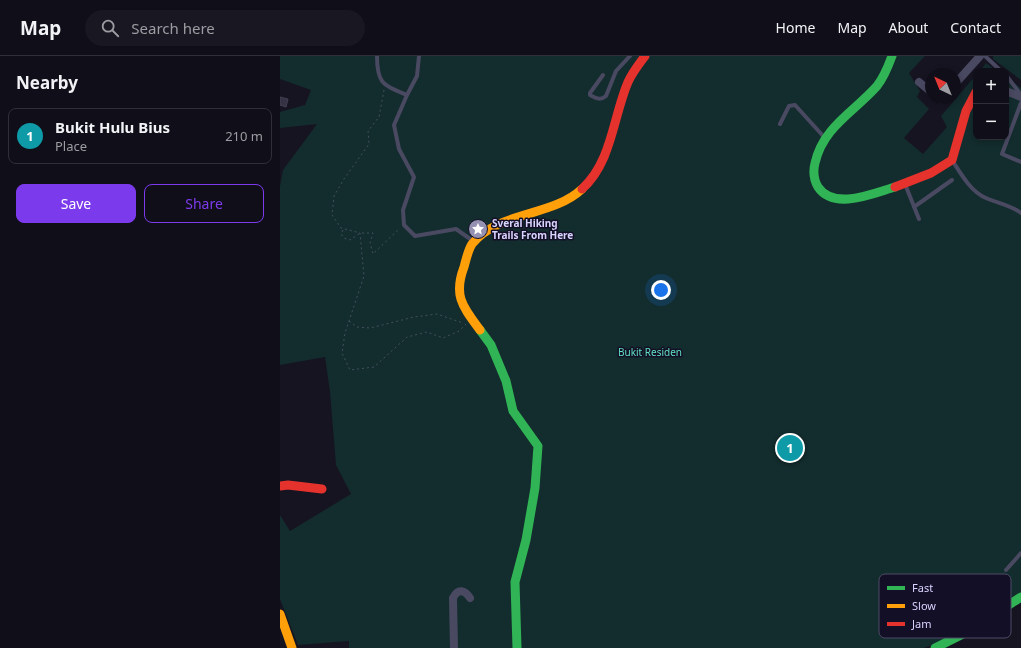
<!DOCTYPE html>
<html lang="en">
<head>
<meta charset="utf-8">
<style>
	body { margin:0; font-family:"Noto Sans",sans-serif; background:#191822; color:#f1f3f6 }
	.controls { position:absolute; right:12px; top:12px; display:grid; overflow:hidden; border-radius:8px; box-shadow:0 2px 6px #0003 }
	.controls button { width:36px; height:36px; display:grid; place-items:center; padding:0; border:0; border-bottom:1px solid #302f38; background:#100f19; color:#f1f3f6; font:20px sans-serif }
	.compass { position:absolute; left:645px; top:12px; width:36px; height:36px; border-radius:50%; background:#100f19; box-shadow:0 2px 6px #0003; rotate:317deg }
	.you { position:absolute; left:381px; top:234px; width:14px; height:14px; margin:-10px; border:3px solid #fff; border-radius:50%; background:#1a73e8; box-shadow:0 0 0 6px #1a73e833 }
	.badge { display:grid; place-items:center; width:26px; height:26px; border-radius:50%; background:#7c3aed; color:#fff; font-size:13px; font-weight:700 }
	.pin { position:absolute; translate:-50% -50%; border:2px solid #fff; box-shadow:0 1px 4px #0006 }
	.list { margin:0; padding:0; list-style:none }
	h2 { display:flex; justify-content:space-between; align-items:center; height:52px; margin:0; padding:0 16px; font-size:17px }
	h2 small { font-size:13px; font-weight:400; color:#9c9ca2 }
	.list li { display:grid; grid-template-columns:26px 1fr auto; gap:12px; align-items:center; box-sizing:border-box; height:56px; margin:0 8px 8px; padding:0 8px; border:1px solid #302f38; border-radius:8px }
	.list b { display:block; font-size:15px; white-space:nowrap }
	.list p { margin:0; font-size:13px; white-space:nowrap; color:#9c9ca2 }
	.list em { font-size:13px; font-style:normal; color:#9c9ca2 }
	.actions { display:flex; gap:8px; padding:12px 16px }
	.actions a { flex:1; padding:9px 0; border:1px solid #7c3aed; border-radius:8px; text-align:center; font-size:14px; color:#7c3aed }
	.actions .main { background:#7c3aed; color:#fff }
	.icon { flex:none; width:22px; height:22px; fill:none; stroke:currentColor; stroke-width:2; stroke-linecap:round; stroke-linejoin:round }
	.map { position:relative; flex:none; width:741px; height:592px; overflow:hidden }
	header { display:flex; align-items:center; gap:24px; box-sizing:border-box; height:56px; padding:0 20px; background:#100f19; border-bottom:1px solid #302f38 }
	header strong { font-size:19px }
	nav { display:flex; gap:22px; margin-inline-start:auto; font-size:14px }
	.search { width:280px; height:36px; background:#191822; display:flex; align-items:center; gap:10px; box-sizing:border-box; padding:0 14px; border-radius:22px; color:#9c9ca2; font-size:15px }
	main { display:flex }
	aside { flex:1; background:#100f19 }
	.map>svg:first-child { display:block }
	.green { fill:#132c2d }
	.building { fill:#343243; stroke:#433f54 }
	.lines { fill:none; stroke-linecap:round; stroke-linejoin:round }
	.path { stroke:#44505f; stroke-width:1; stroke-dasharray:2 3; stroke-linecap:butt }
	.lane { stroke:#4a4962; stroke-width:4 }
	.street { stroke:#4a4962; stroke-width:8 }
	.fast { stroke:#30b455; stroke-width:9 }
	.slow { stroke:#ff9f0a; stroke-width:9 }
	.jam { stroke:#e5322d; stroke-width:9 }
	.labels { text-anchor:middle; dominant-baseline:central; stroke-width:3; stroke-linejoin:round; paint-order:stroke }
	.poi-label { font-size:10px; font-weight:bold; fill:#d9d4ff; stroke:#130f26; text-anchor:start }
	.park-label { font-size:10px; fill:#5fe0c0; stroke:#130f26 }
	.key { fill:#130f26; stroke:#4e4a67; stroke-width:1 }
	.key-label { font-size:11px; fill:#d9d4ff }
</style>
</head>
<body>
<header>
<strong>Map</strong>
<div class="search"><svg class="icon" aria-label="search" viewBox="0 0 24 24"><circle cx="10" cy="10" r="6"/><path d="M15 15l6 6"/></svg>Search here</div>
<nav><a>Home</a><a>Map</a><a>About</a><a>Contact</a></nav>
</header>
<main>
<aside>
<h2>Nearby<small></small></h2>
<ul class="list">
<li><span class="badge" style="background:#0f9aa8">1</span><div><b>Bukit Hulu Bius</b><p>Place</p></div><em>210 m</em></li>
</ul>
<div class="actions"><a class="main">Save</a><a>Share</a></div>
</aside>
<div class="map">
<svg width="741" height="592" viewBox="0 0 741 592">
	<rect width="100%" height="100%" fill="#161421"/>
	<path class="green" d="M0,0h645l-16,17 11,18 -3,6 12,12 -25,29 19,16 24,-27 -6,-11 35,-41v62h30v-60l15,11v507l-52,36 -45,17h-575v-7l-51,4 -18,-46v-84l10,16 61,-37 -15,-29 -6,-73 -5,-35 -45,8v-179l3,-16 34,-46 -37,4v-16l25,-7 6,-15 -31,-11z
		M713,0h28v24l-28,-21z
		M706,7l11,8h-17z"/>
	<path class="building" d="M0,41l8,2 -2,8 -6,-2z"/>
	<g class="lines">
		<path class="path" d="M104,34l-5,27 -11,14 1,13 -25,35 -10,17 -2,19 9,13 19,5 4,43 -19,57 -3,20 8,17 24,-3 33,-30 20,-5 16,6 16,-7 7,-7
			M63,174l-2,4 3,4 6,2 10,-7h13l-3,10 3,11 26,-25
			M69,265l8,6 13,1 44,-11 23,-3 26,9"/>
		<path class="lane" d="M97,0c0,28 6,29 30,39l-13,30 5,24 15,28 -11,33 1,15 11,11 41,-7 17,12
			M705,0l16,15
			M323,19l-13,18v2c6,3 10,6 16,1l10,-25 14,-15
			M726,19l15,20
			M127,39l10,-19 2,-20
			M741,47l-19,51 19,8
			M500,68l9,-18 6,-1 29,32
			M672,104c9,14 19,32 34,38 11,5 25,7 35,15
			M625,128l14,35
			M634,151l38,-27
			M726,514l15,-17"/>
		<path class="street" d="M639,26l12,10
			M675,28l25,-28
			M726,35l15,6
			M659,42l2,2 2,-2
			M174,592l-1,-50c5,-10 12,-8 17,0"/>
		<path class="fast" d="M612,0c-4,11 -8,21 -15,30 -23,26 -54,41 -62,77 -2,8 -1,17 3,24 16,24 56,6 77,0
			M200,274l11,15 15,36 7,30 25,35 -3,42 -9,52 -11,42 2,66
			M655,592l36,-18 50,-33"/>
		<path class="slow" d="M200,274c-17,-23 -27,-34 -16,-63 2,-7 4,-17 8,-23 27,-33 80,-27 110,-55
			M0,558l12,34"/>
		<path class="jam" d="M615,131l36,-14 21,-13 14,-49 10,-19
			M302,133c30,-27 31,-72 46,-107 4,-9 11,-18 17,-26
			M0,430l8,-1 34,4"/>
	</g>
	<defs>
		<g id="sight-disc" transform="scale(1)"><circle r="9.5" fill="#9591b1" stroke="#130f26"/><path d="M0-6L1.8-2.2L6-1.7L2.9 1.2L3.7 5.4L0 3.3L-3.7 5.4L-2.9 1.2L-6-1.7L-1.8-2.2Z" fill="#fff"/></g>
	</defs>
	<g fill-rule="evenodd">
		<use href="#sight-disc" x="198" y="173"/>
	</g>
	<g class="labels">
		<g class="poi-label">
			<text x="212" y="167">Sveral Hiking<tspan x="212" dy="12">Trails From Here</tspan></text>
		</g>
		<g class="park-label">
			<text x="370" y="296">Bukit Residen</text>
		</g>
	</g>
	<rect x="599" y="518" width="132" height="64" rx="6" class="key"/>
	<rect x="607" y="530" width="18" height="4" fill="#30b455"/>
	<rect x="607" y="548" width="18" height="4" fill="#ff9f0a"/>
	<rect x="607" y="566" width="18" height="4" fill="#e5322d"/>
	<g class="key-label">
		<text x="632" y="536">Fast</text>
		<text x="632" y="554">Slow</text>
		<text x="632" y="572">Jam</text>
	</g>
</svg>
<div class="controls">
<button>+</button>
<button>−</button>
</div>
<svg class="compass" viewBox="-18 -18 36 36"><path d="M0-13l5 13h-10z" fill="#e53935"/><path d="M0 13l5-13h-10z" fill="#9c9ca2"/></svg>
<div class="you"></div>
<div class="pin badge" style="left:510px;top:392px;background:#0f9aa8">1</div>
</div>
</main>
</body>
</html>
